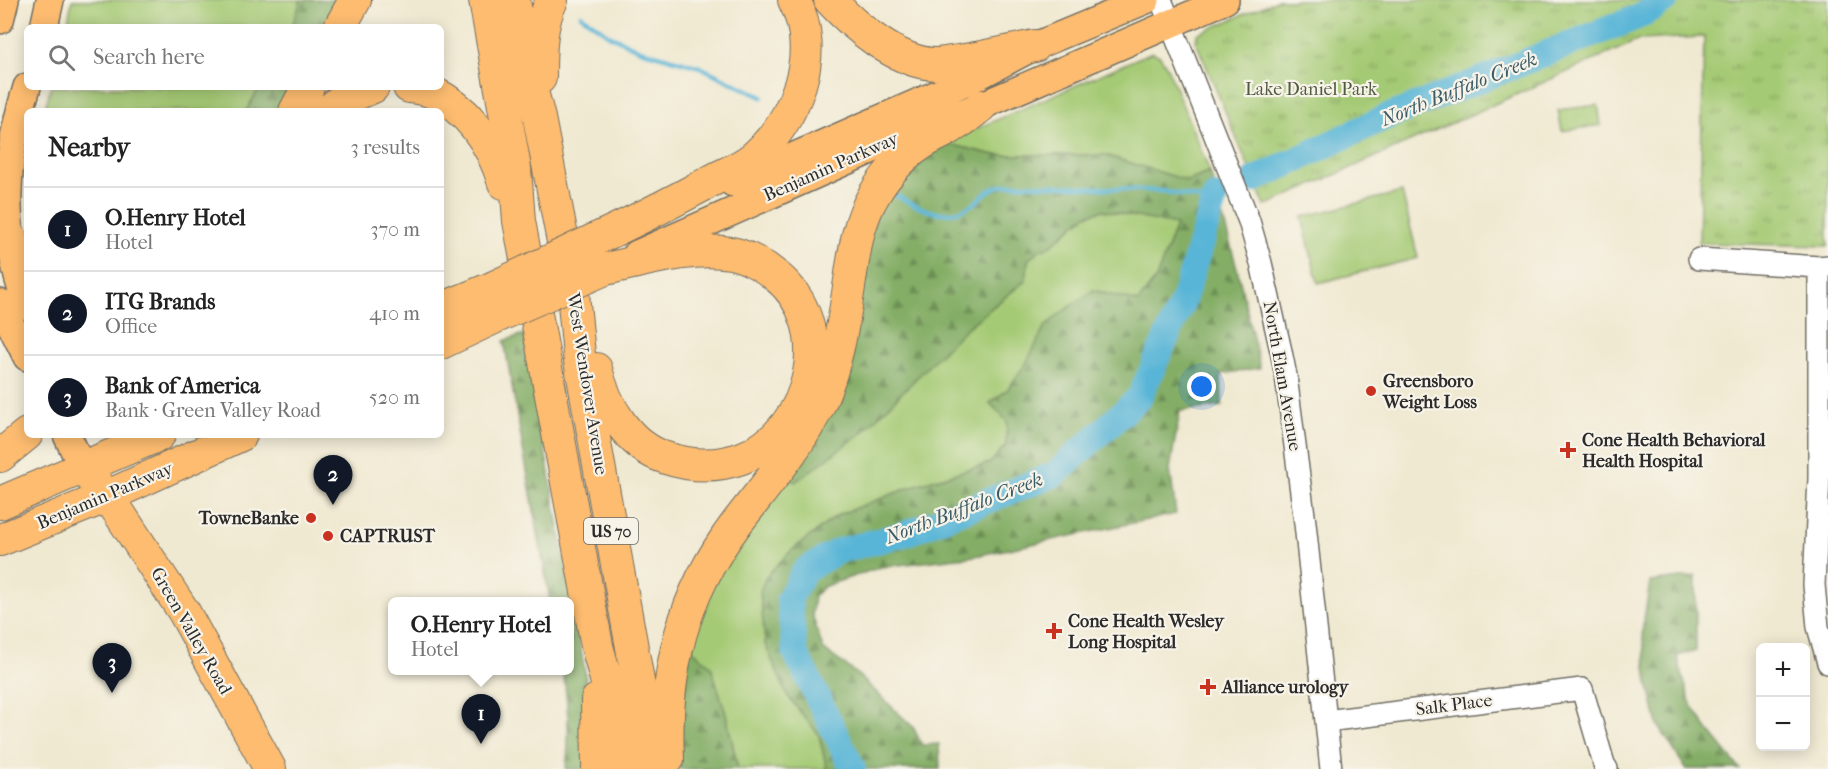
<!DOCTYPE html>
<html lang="en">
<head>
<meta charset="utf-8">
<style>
	body { margin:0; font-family:"IM FELL French Canon",serif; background:#f2f2f2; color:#222 }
	.controls { position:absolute; right:18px; bottom:18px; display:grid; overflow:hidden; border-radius:9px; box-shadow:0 3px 15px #0003 }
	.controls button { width:54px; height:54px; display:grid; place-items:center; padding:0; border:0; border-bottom:2px solid #e0e0e0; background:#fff; color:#222; font:30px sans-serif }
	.you { position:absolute; left:1202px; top:387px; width:21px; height:21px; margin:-15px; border:4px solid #fff; border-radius:50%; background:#1a73e8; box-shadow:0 0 0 9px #1a73e833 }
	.badge { display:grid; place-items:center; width:39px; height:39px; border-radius:50%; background:#111827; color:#fff; font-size:20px; font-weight:700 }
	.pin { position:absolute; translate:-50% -50px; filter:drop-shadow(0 2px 3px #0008) }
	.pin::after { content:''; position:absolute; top:32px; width:21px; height:18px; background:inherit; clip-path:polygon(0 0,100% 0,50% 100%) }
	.popup { position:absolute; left:388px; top:597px; width:186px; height:78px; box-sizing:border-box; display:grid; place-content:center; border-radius:9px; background:#fff; filter:drop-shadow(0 2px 4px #0005); font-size:20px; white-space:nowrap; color:#767676 }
	.popup b { font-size:22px; color:#222 }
	.popup::after { content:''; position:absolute; left:50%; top:100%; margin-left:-12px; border:12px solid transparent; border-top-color:#fff }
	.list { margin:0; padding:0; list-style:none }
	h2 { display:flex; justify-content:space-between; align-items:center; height:78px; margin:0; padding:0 24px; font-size:26px }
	h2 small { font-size:20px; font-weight:400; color:#767676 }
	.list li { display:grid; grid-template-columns:39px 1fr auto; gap:18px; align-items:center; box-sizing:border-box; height:84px; padding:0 24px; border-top:2px solid #e0e0e0 }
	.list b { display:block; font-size:22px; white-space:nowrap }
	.list p { margin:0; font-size:20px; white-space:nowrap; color:#767676 }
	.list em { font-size:20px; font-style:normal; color:#767676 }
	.icon { flex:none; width:33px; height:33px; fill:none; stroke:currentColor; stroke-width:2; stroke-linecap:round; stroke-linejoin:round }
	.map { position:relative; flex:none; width:1828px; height:769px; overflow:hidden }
	.search { position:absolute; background:#fff; box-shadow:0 3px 15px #0003; left:24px; top:24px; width:420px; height:66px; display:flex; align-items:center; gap:15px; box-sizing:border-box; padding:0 21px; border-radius:9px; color:#767676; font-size:22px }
	.panel { position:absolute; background:#fff; box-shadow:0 3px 15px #0003; left:24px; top:108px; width:420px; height:330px; border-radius:9px }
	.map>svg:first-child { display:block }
	.grass { fill:#a5ca74; stroke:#687a50; stroke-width:1.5 }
	.forest { fill:url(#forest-firs); stroke:#586c48; stroke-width:1.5 }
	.park { fill:url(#park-tufts); stroke:#687a50; stroke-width:1.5 }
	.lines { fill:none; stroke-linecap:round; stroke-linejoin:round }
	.stream { stroke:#59b5d7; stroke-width:4.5 }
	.river { stroke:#59b5d7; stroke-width:26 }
	.minor-casing { stroke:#706e65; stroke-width:24 }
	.major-casing { stroke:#706e65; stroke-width:30 }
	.highway-casing { stroke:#706e65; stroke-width:34 }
	.minor { stroke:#fff; stroke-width:21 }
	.major { stroke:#fdbc6f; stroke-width:27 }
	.highway { stroke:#fdbc6f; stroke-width:32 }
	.highway-bridge-casing { stroke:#706e65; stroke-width:34; stroke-linecap:butt }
	.highway-bridge { stroke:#fdbc6f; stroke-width:32 }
	.poi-dot { fill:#c8321e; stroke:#f7f3e8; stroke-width:2 }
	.labels { text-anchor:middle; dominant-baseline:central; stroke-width:4.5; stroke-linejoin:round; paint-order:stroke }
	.shield { fill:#f7f3e8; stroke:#686764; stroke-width:1.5 }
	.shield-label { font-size:16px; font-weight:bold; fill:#2b2b2b }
	.park-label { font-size:18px; fill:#505b41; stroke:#f7f3e8 }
	.street-label { font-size:18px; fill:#2b2b2b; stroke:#f7f3e8 }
	.poi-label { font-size:18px; font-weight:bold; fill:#2b2b2b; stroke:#f7f3e8; text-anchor:start }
	.water-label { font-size:20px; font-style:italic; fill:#3b5b67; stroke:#f7f3e8 }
</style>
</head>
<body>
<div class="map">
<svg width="1828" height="769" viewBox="0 0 1828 769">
	<defs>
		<pattern id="forest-firs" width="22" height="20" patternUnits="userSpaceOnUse" patternTransform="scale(1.5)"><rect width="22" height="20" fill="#84ae66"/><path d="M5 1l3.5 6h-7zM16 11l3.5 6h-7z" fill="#6c8e54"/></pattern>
		<pattern id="park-tufts" width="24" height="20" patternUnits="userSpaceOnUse" patternTransform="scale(1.5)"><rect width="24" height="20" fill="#a5ca74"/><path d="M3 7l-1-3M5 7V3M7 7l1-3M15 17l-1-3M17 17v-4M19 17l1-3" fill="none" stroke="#87a45f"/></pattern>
	</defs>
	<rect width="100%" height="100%" fill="#f7f3e8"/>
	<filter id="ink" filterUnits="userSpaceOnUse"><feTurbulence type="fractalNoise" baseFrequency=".0167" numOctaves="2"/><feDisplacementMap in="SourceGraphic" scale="12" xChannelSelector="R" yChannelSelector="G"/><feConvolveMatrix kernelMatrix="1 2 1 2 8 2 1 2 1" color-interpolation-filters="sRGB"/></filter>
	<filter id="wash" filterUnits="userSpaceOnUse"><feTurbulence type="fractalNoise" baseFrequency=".008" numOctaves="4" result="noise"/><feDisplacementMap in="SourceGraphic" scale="24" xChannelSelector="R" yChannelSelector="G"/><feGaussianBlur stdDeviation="1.35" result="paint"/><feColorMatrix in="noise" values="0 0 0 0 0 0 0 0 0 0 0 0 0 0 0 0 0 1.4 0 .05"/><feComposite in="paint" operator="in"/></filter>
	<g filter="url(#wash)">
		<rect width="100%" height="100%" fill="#f0e9d1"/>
		<path class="grass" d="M72,0h229l-9,27h-225z
			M1152,52l8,4 6,9 44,107 -22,9 -83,-26h-110l-51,-12z
			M51,87h209l-14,24h-202z
			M1598,105l3,20 -39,6 -4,-21z
			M1402,192l16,66 -100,25 -16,-66z
			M1103,210l73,15 -20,54 -18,23 -45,-12 -68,75 -17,24 -18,14 17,17 -1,25 -16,18 -74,22 -78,30 -46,35 -25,25 20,120 32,40 8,34h-89l-12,-55 -39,-69 27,-67 75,-101 175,-147 62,-50 2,-20 11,-10 10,-3 37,-32z"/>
		<path class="forest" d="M301,0h41l-14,27h-36z
			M260,87h36l-14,24h-36z
			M944,143l51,12h110l83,26 22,-9 27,96 23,100 -39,6 1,32 -42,5 -10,58 6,45 -201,42 -94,11 -56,19 -11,10 -2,18 11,35 33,24 57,54 9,18 17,-1 1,25h-113l-8,-34 -32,-40 -22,-51 -5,-53 7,-16 25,-25 46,-35 78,-30 74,-22 16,-18 1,-24 -17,-18 18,-14 17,-24 20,-38 13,-12 35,-25 45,12 18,-23 20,-54 -73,-15 -17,5 -37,32 -10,3 -11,10 -2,20 -62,50 -102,103 -67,49 -6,-5 78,-239 24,-54z
			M524,334l61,338 5,46 -2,51h-22c4,-32 2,-67 -3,-98l7,-1v-68l-20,-1 -46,-260z
			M1696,576v75l-19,5 13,46 18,28 32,39h-54l-28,-44 -10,-42 -6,-51 8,-50z
			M687,645l24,21 15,48 12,55h-58l-1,-11z"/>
		<path class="park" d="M1278,0h550v246l-129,-3 5,-206 -65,3 -374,166 -69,-164 1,-8z"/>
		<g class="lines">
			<path class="stream" d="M581,15l28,20 31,15 60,17 62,30
				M895,195c25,14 50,28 78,9 5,-3 9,-8 14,-12 9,-7 20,-7 31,-8l144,7 39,8 14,-2"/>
			<path class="river" d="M1254,180l128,-61 258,-103 26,-16
				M853,769l-58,-117 -6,-53 16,-29 33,-19 67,-17 150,-60 84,-76 44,-97 32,-104"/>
		</g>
	</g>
	<g filter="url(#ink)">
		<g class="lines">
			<g class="minor-casing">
				<path id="minor" d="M1161,0l88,221 12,42 20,88 5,25 19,147 26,246
					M1699,259l120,8 9,-1
					M1819,267v211l-5,107 4,42 10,36
					M1326,721l256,-32 22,75 3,5"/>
			</g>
			<g class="major-casing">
				<path id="major" d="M0,20l5,-20
					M44,27l6,-27
					M733,183l239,-104 63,-33 111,-46
					M637,254l281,-125 63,-23 244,-106
					M0,303l27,54
					M27,306c-27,-76 -24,-143 0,-219
					M67,435l16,34"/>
			</g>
			<g class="highway-casing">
				<path id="highway" d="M485,0l30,168 4,53 78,425 16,59 12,64
					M514,0l9,56 16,62 34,175 6,62 75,414
					M830,0c24,26 67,63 105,64 7,0 15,-2 23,-3 26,-4 51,-10 77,-15
					M340,27l15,-27
					M540,78c0,-26 0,-54 12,-78
					M409,87c8,1 17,2 23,5 38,18 60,52 72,91
					M295,111l13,-24
					M328,111l12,-10 33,-14
					M7,229l13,30 7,10
					M598,238c40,-18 76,-37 115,-58 13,-7 29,-13 40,-22 43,-38 69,-105 41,-158
					M441,309l51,-21
					M441,343l57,-27
					M596,369c9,36 32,77 70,89 24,8 51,9 76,0 71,-27 96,-134 33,-183 -12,-10 -29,-19 -44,-22 -40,-7 -86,8 -126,16
					M0,456l27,-22
					M83,469l25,27 76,116 86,157
					M0,503l159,-68
					M0,540l108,-44 133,-61
					M597,700l1,69
					M668,759c-4,-88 14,-163 68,-235 29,-38 62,-75 83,-119 17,-37 24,-79 30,-118 5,-32 8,-64 25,-92 11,-19 28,-38 46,-50 11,-8 24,-12 35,-20 9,-5 17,-12 26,-19"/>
			</g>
			<use href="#minor" class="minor"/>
			<use href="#major" class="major"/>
			<use href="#highway" class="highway"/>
			<g class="highway-bridge-casing">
				<path id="highway-bridge" d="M492,288l106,-50
					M498,316l107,-47"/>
			</g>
			<use href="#highway-bridge" class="highway-bridge"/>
		</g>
	</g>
	<g class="poi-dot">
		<circle cx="1371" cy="391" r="6"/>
		<path d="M1565 441h6v6h6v6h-6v6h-6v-6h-6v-6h6z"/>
		<circle cx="311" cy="518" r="6"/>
		<circle cx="328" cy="536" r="6"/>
		<path d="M1051 622h6v6h6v6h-6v6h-6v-6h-6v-6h6z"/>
		<path d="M1205 678h6v6h6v6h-6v6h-6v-6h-6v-6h6z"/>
	</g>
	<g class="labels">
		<rect class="shield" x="584" y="518" width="54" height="26" rx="4.5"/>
		<g class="shield-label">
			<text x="611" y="531">US 70</text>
		</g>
		<g class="park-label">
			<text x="1311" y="89">Lake Daniel Park</text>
		</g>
		<g class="street-label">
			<text transform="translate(831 167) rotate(-24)">Benjamin Parkway</text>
			<text transform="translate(1282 376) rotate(80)">North Elam Avenue</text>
			<text transform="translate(587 384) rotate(81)">West Wendover Avenue</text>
			<text transform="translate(105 496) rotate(-23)">Benjamin Parkway</text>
			<text transform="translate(191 631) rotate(60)">Green Valley Road</text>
			<text transform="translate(1454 705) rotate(-7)">Salk Place</text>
		</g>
		<g class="poi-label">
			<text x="1383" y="381">Greensboro<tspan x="1383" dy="21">Weight Loss</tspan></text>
			<text x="1582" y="440">Cone Health Behavioral<tspan x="1582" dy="21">Health Hospital</tspan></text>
			<text x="299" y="518" text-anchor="end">TowneBanke</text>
			<text x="340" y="536">CAPTRUST</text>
			<text x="1068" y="621">Cone Health Wesley<tspan x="1068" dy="21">Long Hospital</tspan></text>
			<text x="1222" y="687">Alliance urology</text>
		</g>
		<g class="water-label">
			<text transform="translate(1459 89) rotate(-22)">North Buffalo Creek</text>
			<text transform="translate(964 508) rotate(-21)">North Buffalo Creek</text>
		</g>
	</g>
</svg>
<div class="controls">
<button>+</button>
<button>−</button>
</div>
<div class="you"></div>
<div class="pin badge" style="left:481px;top:744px">1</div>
<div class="popup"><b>O.Henry Hotel</b>Hotel</div>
<div class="pin badge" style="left:333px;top:505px">2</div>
<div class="pin badge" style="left:112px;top:693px">3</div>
<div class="search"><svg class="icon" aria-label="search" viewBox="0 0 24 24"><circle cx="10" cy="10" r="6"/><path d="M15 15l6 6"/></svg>Search here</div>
<section class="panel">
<h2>Nearby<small>3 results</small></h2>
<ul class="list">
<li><span class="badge">1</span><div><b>O.Henry Hotel</b><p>Hotel</p></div><em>370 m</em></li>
<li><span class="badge">2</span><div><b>ITG Brands</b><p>Office</p></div><em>410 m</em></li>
<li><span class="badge">3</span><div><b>Bank of America</b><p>Bank · Green Valley Road</p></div><em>520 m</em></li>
</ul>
</section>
</div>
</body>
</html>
